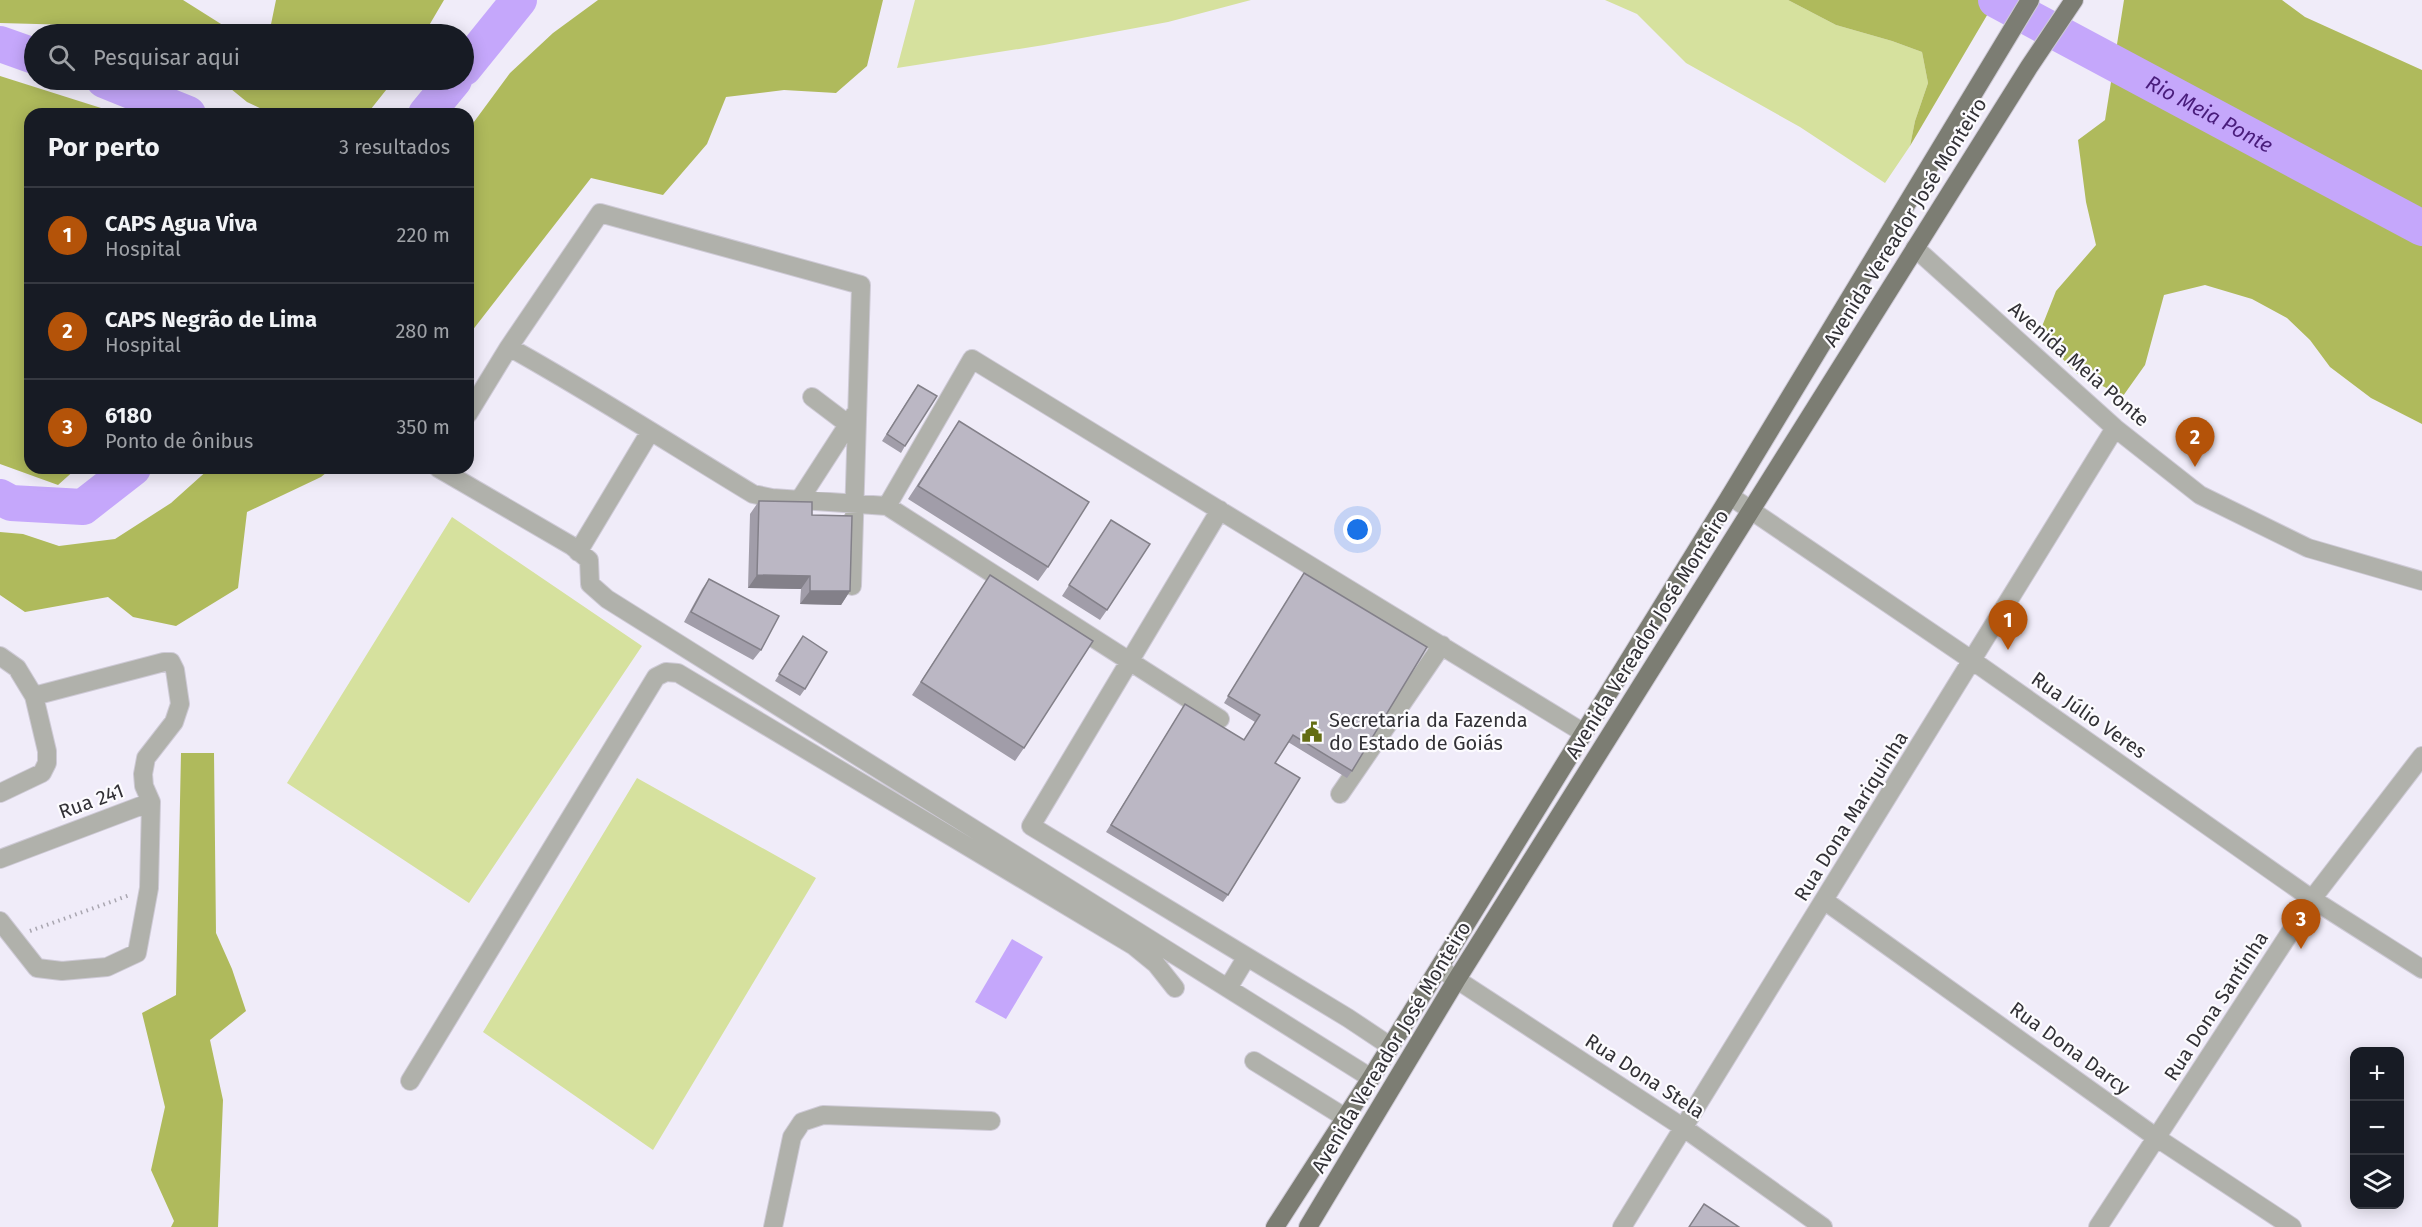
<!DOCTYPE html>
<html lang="pt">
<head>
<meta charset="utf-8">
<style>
	body { margin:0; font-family:"Fira Sans",sans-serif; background:#20242c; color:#f1f3f6 }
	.controls { position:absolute; right:18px; bottom:18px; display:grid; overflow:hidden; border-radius:12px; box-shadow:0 3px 15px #0003 }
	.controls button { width:54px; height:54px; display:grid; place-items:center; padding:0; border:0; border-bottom:2px solid #363941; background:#171b24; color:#f1f3f6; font:30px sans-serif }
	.you { position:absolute; left:1358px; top:530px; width:21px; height:21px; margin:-15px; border:4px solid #fff; border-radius:50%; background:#1a73e8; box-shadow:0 0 0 9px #1a73e833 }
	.badge { display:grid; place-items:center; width:39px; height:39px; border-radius:50%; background:#b45309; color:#fff; font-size:20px; font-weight:700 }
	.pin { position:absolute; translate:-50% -50px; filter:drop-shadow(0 2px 3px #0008) }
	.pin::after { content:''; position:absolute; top:32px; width:21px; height:18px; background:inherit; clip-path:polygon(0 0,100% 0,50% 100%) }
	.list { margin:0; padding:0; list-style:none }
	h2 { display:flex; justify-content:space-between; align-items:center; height:78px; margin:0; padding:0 24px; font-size:26px }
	h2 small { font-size:20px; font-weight:400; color:#9ea1a6 }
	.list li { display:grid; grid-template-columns:39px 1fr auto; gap:18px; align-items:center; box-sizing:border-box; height:96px; padding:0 24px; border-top:2px solid #363941 }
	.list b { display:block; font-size:22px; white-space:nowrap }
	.list p { margin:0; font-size:20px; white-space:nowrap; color:#9ea1a6 }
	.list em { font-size:20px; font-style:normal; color:#9ea1a6 }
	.icon { flex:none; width:33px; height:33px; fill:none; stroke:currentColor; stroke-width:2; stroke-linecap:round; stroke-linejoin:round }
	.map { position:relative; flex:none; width:2422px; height:1227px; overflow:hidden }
	.search { position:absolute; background:#171b24; box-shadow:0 3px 15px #0003; left:24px; top:24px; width:450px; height:66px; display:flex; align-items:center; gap:15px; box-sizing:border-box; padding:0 21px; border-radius:33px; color:#9ea1a6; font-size:22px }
	.panel { position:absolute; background:#171b24; box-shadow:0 3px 15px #0003; left:24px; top:108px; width:450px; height:366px; border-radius:18px }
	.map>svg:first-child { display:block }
	.green { fill:#d6e19e }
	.forest { fill:#afba5c }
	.water { fill:#c5a7fb }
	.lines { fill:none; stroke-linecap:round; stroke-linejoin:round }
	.river { stroke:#c5a7fb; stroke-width:36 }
	.minor-casing { stroke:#cecad6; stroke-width:20 }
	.major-casing { stroke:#cecad6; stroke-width:20 }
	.path { stroke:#a9a6b0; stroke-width:4; stroke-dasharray:1.5 4.5; stroke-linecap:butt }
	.minor { stroke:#b0b1ab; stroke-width:18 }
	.major { stroke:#7c7d73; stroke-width:18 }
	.wall { fill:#a19da9 }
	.shaded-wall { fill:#838089 }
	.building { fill:#bbb7c4; stroke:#838089; stroke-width:1.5 }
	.labels { text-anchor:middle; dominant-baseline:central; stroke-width:4.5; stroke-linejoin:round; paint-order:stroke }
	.street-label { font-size:20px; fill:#323136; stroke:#fcfbfe }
	.poi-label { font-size:20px; fill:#323136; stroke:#fcfbfe; text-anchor:start }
	.water-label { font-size:21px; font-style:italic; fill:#491c7b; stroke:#fcfbfe }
</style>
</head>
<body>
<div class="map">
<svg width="2422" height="1227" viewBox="0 0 2422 1227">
	<rect width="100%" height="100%" fill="#f0ecf9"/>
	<path class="green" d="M915,0h336l-83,22 -124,23 -147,23z
		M1605,0h183l48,25 56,16 30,11 6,31 -13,38 -5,25 -25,37 -85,-56 -114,-64 -49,-49z
		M452,517l190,129 -173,257 -182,-120z
		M637,778l179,100 -163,272 -170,-118z"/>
	<path class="forest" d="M0,0h183l46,29 21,5h-137l-40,-9 -73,-2z
		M276,0h168l-20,34h-155z
		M598,0h285l-16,66 -31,27 -52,-3 -58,7 -19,47 -44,51 -72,-17 -123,158v-206l42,-57 43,-40z
		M1788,0h208l-86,146 5,-25 13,-38 -6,-31 -30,-11 -56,-16z
		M2124,0h158l23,17 117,53v354l-51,-26 -41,-31 -20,-27 -23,-22 -35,-19 -47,-14 -41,10 -19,70 -22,31 -47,-23 -37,-39 17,-43 40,-46 -10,-43 -8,-62 27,-20z
		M0,76l120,38h-90v354h47l-19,17 -58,-21z
		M220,80h174l-27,34h-95l-25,-12z
		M210,468h122l-11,9 -74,35 -9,76 -62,38 -43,-9 -25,-20 -83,15 -25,-17v-63l23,2 36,12 56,-7 56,-36z
		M181,753h33l2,180 16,36 14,42 -36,29 13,60 -5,127h-47l3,-6 -23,-51 14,-63 -23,-94 34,-18z"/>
	<path class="water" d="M1012,939l31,18 -37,62 -31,-17z"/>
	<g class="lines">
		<g class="river">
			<path id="s1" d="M1996,0l426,228"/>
			<path d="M0,44l34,12"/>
			<path d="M464,68l55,-68"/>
			<path d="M104,80l84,34"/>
			<path d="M426,114l28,-34"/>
			<path d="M0,497l11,6 72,4 50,-39"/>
		</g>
		<g class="minor-casing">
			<path id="minor" d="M1915,248l200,180 85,67 108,53 114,33
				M509,347c83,46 163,98 244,147l19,4 115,8 333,213
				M812,397l37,28
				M468,414l41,-67 91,-134 261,72 -9,301
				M438,468l134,78 17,14 1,24 17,15 764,479
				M1730,496l243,165 339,238 110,70
				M800,499l55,-85
				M887,506l85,-147 612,374
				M1220,510l-189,316 317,192 42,28
				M578,552l72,-120
				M0,656l17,12 17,28 13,55v12l-5,10 -42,20
				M1340,794l102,-149
				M0,859l151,-57
				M1825,901l332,237 135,89
				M0,921l37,47 25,3 45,-4 30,-14 12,-65 2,-86 -7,-16 -1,-12 3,-16 28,-36 6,-18 -5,-34 -4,-8h-7l-130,34
				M1439,968l245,160 139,99
				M1228,988l18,-30
				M1254,1061l92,57
				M410,1081l246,-404 10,-5 12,1 456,273 22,18 19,24
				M773,1227l19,-90 10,-15 21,-7 168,6
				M1622,1227l493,-799
				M2098,1227l214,-328 110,-143"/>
		</g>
		<g class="major-casing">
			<path id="major" d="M1275,1227l96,-149 359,-582 300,-496
				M1308,1227l149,-248 572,-912 45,-67"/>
		</g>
		<path class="path" d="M30,931l100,-36"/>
		<use href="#minor" class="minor"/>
		<use href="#major" class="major"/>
	</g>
	<path class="wall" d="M913,392l-8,54 -4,7 -19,-12z
		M959,421l89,146 -10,14 -130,-82z
		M759,501l53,14 38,76 -9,14 -41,-1 1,-15 -53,-1 2,-74z
		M1111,520l-4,90 -7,10 -38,-24z
		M1304,573l48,198 -5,7 -59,-36 -13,21 -47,132 -5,7 -117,-70 79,-128 59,36 11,-18 -31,-19z
		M990,575l34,173 -9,13 -103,-66z
		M709,579l52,71 -8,10 -69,-38 18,-33z
		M803,636l2,53 -5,7 -25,-15z"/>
	<path class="shaded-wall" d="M757,575l53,1 -9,13 -53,-1z
		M810,591h40l-9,14 -41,-1z"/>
	<path class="building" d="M918,385l19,11 -32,50 -18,-12z
		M959,421l130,81 -41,65 -130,-81z
		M759,501l53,1v13l40,1 -2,75h-40v-15l-53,-1z
		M1111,520l39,24 -43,66 -38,-25z
		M1304,573l123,74 -75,124 -59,-36 -18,28 25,15 -72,117 -117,-70 74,-121 59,36 16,-25 -32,-19z
		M990,575l103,66 -69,107 -103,-66z
		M709,579l70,37 -18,34 -70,-38z
		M803,636l24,16 -22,37 -26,-15z
		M1704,1204l35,23h-50z"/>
	<defs>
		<g id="civic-bare" transform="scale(1.62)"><path d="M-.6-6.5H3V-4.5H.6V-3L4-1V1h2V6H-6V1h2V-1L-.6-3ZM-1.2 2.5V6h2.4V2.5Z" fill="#646d14" stroke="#fcfbfe" stroke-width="2.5" paint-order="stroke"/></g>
	</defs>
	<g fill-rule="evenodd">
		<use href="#civic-bare" x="1312" y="732"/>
	</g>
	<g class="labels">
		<g class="street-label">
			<text transform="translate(1905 222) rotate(-58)">Avenida Vereador José Monteiro</text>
			<text transform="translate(2079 364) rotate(41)">Avenida Meia Ponte</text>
			<text transform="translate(1647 634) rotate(-58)">Avenida Vereador José Monteiro</text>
			<text transform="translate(2089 715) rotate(35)">Rua Júlio Veres</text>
			<text transform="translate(91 801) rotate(-20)">Rua 241</text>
			<text transform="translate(1851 816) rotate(-58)">Rua Dona Mariquinha</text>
			<text transform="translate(2216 1006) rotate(-57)">Rua Dona Santinha</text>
			<text transform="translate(1391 1047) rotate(-59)">Avenida Vereador José Monteiro</text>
			<text transform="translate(2070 1048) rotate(36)">Rua Dona Darcy</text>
			<text transform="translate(1645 1076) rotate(33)">Rua Dona Stela</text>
		</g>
		<g class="poi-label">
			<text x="1329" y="720">Secretaria da Fazenda<tspan x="1329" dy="23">do Estado de Goiás</tspan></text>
		</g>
		<g class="water-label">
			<text stroke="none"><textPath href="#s1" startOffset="242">Rio Meia Ponte</textPath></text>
		</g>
	</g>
</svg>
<div class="controls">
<button>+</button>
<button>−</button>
<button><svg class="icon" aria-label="layers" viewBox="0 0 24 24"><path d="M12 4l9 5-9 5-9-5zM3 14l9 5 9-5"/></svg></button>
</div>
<div class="you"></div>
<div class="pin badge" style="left:2008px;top:650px">1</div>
<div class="pin badge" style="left:2195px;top:467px">2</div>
<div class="pin badge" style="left:2301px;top:949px">3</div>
<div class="search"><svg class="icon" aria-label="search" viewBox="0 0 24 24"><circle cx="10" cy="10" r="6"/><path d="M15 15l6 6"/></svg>Pesquisar aqui</div>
<section class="panel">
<h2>Por perto<small>3 resultados</small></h2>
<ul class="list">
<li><span class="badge">1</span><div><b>CAPS Agua Viva</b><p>Hospital</p></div><em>220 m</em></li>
<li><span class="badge">2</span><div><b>CAPS Negrão de Lima</b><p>Hospital</p></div><em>280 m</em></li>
<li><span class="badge">3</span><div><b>6180</b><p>Ponto de ônibus</p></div><em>350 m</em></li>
</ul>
</section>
</div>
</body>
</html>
